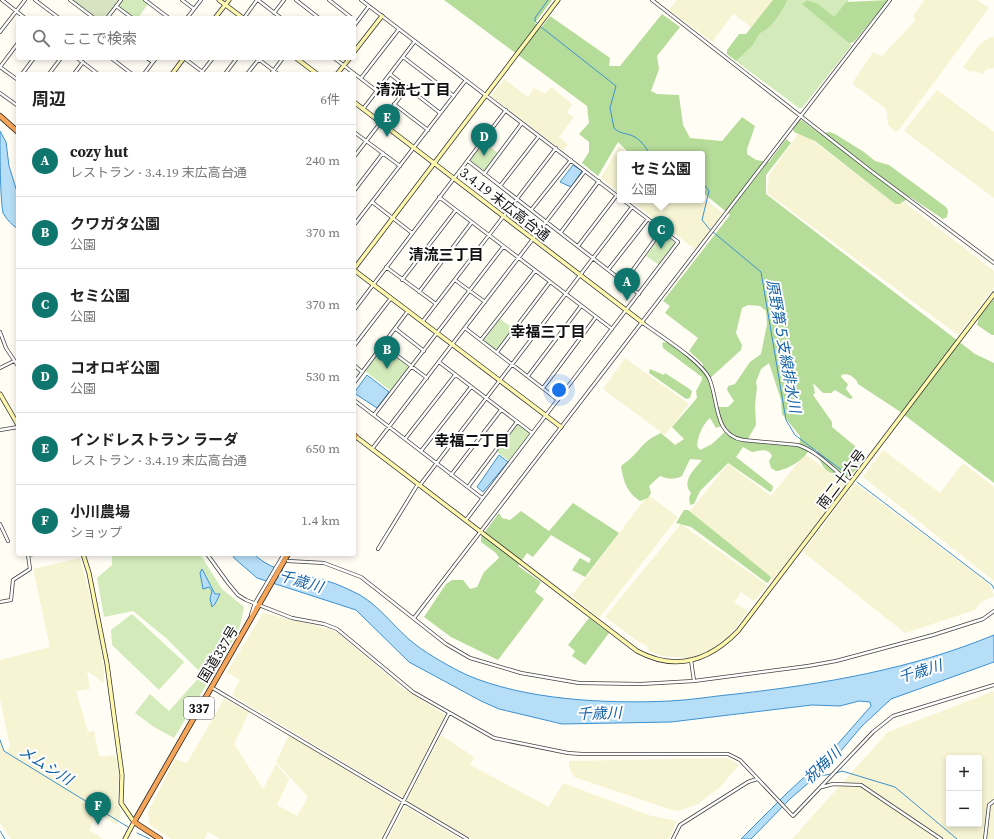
<!DOCTYPE html>
<html lang="ja">
<head>
<meta charset="utf-8">
<style>
	body { margin:0; font-family:"Source Serif 4","Noto Sans JP",serif; background:#f6f6f6; color:#222 }
	.controls { position:absolute; right:12px; bottom:12px; display:grid; overflow:hidden; border-radius:4px; box-shadow:0 2px 6px #0003 }
	.controls button { width:36px; height:36px; display:grid; place-items:center; padding:0; border:0; border-bottom:1px solid #e0e0e0; background:#fff; color:#222; font:20px sans-serif }
	.you { position:absolute; left:559px; top:390px; width:14px; height:14px; margin:-10px; border:3px solid #fff; border-radius:50%; background:#1a73e8; box-shadow:0 0 0 6px #1a73e833 }
	.badge { display:grid; place-items:center; width:26px; height:26px; border-radius:50%; background:#0f766e; color:#fff; font-size:13px; font-weight:700 }
	.pin { position:absolute; translate:-50% -33px; filter:drop-shadow(0 1px 2px #0008) }
	.pin::after { content:''; position:absolute; top:21px; width:14px; height:12px; background:inherit; clip-path:polygon(0 0,100% 0,50% 100%) }
	.popup { position:absolute; left:617px; top:151px; width:88px; height:52px; box-sizing:border-box; display:grid; place-content:center; border-radius:4px; background:#fff; filter:drop-shadow(0 1px 3px #0005); font-size:13px; white-space:nowrap; color:#767676 }
	.popup b { font-size:15px; color:#222 }
	.popup::after { content:''; position:absolute; left:50%; top:100%; margin-left:-8px; border:8px solid transparent; border-top-color:#fff }
	.list { margin:0; padding:0; list-style:none }
	h2 { display:flex; justify-content:space-between; align-items:center; height:52px; margin:0; padding:0 16px; font-size:17px }
	h2 small { font-size:13px; font-weight:400; color:#767676 }
	.list li { display:grid; grid-template-columns:26px 1fr auto; gap:12px; align-items:center; box-sizing:border-box; height:72px; padding:0 16px; border-top:1px solid #e0e0e0 }
	.list b { display:block; font-size:15px; white-space:nowrap }
	.list p { margin:0; font-size:13px; white-space:nowrap; color:#767676 }
	.list em { font-size:13px; font-style:normal; color:#767676 }
	.icon { flex:none; width:22px; height:22px; fill:none; stroke:currentColor; stroke-width:2; stroke-linecap:round; stroke-linejoin:round }
	.map { position:relative; flex:none; width:994px; height:839px; overflow:hidden }
	.search { position:absolute; background:#fff; box-shadow:0 2px 6px #0003; left:16px; top:16px; width:340px; height:44px; display:flex; align-items:center; gap:10px; box-sizing:border-box; padding:0 14px; border-radius:4px; color:#767676; font-size:15px }
	.panel { position:absolute; background:#fff; box-shadow:0 2px 6px #0003; left:16px; top:72px; width:340px; height:484px; border-radius:4px }
	.map>svg:first-child { display:block }
	.farmland { fill:#f6f4d3; fill-rule:evenodd }
	.green { fill:#d3ebbb }
	.forest { fill:#b6dc9a; fill-rule:evenodd }
	.cemetery { fill:#d8e3c3 }
	.water { fill:#b7def7; stroke:#3d91d0 }
	.lines { fill:none; stroke-linecap:round; stroke-linejoin:round }
	.stream { stroke:#3d91d0; stroke-width:1 }
	.street-casing { stroke:#434343; stroke-width:4 }
	.secondary-casing { stroke:#323232; stroke-width:5 }
	.highway-casing { stroke:#212121; stroke-width:6 }
	.street { stroke:#fff; stroke-width:2.5 }
	.secondary { stroke:#fff8af; stroke-width:3.5 }
	.highway { stroke:#f6a65a; stroke-width:4.5 }
	.labels { text-anchor:middle; dominant-baseline:central; stroke-width:4; stroke-linejoin:round; paint-order:stroke }
	.shield { fill:#fff; stroke:#585858; stroke-width:1 }
	.shield-label { font-size:13px; font-weight:bold; fill:#101010 }
	.street-label { font-size:14px; fill:#101010; stroke:#fff }
	.neighbourhood-label { font-size:15px; font-weight:bold; fill:#101010; stroke:#fff }
	.water-label { font-size:15px; font-style:italic; fill:#1663a6; stroke:#fff }
</style>
</head>
<body>
<div class="map">
<svg width="994" height="839" viewBox="0 0 994 839">
	<rect width="100%" height="100%" fill="#fffdf4"/>
	<path class="farmland" d="M677,0h99l-22,29 -21,-15 -21,28 -43,-32z
		M924,0h53l12,8 -91,123 -3,1 -7,-7 -1,-12 -2,-5 -31,-23 -1,-3 20,-30 9,4 33,-35 -1,-6z
		M992,36l2,2v30l-7,1 -5,5 -7,-3 -5,1 -7,-5 17,-23z
		M504,79l24,18 6,-9 11,6 6,-7 21,17 -5,9 7,4 -15,20 9,7 -5,7 -72,-55z
		M937,90l57,42v66l-90,-67z
		M799,133l8,3 88,68 10,-1 89,68v16l-36,48 -191,-142 2,-18z
		M619,146l8,8h-7v39l-19,-15z
		M702,197l21,16 -27,37 -66,-50h72z
		M625,358l64,46 -24,31 -62,-46z
		M883,450l57,43 23,-30 31,24v94l-131,-104z
		M805,454l41,31 -73,96 -87,-65 42,-52 43,32z
		M855,483l134,101 5,12 -13,6 -6,8 -70,23 -102,-81z
		M648,495l30,22 -79,101 -27,-22z
		M681,524l86,61 -13,16 -13,-9 -7,11 14,8 -19,25 -20,15 -16,6 -7,1 -24,-2 -13,-5 -2,-5 -8,-4 -34,-25z
		M80,558l16,62 8,49v14l-17,-12 3,18 -14,2 12,41 6,-1 5,26 16,-2 4,17 -2,30 4,10 -1,6 -3,7 -19,-12 -9,17 14,9h-92l-11,-16v-84l5,12h2l3,-5 -10,-47v-39l50,-13 -17,-78z
		M263,613l67,16 9,5 62,53 44,28 -42,83 -171,-103 8,-15 -13,-8z
		M994,691v148h-202l96,-107zM949,758h30v66h-30z
		M224,699l25,13 -15,32 29,45 13,-25 13,15 -12,26 20,11 11,-19 -32,-35 13,-27 111,68 -19,36h-161l-12,-7 -4,7h-33l-21,-14 -2,-13 27,-53 12,4z
		M441,735l33,22 -4,8 79,42 14,-24 85,32 29,6 -8,18h-197l-66,-38z
		M728,758l11,7 -20,23 -21,16 -19,7 -7,-1 -98,-33 -5,-10v-6z
		M405,806l55,33h-72z"/>
	<path class="green" d="M123,0h20l5,4 -10,14h-4l-16,-12z
		M784,0h23l-4,3 49,42 -50,63h-3l-63,-47z
		M808,0h41l-11,15 -4,2z
		M484,142l14,11 -14,18 -14,-11z
		M663,233l12,10 -16,22 -13,-9z
		M500,319l13,9 -17,22 -12,-10z
		M383,347l26,20 -18,24 -26,-20z
		M517,424l13,10 -21,27 -12,-9z
		M112,554h88l22,35 22,18 -4,19 -10,20 -56,92 -20,-11 -19,-14 15,-19 19,17 33,-37 -36,-36 -33,-27 -29,6 -7,-39 15,-13z
		M132,614l52,48 -25,28 -47,-45 -1,-15z"/>
	<path class="forest" d="M444,0h108l-17,23 6,5 9,-12 60,42 -1,8h11l42,-52 18,13 -23,29 2,13 -8,22 6,3 22,1 4,30 7,13 32,3 20,-24 13,9 -8,23v5l9,6 13,2 17,-23 5,4 -25,32v19l196,150 13,10 19,9v120l-95,-72 -41,-27 -1,-3c-5,-5 -9,-8 -16,-6v2l7,7 -2,5 7,9 -3,1 -15,-9 -4,3h-8l-10,-10 2,10 -2,2 19,27v5l23,19 -4,15h4l3,-4 5,2 -8,12 -8,7 -7,-6c-15,6 -21,-12 -23,-22h-8c-5,10 -22,20 -33,21l-5,-3 -2,-7 3,-5c-4,-9 -13,-5 -20,-4l-9,-5 -7,10 37,29 -1,5 -2,1 -42,-29 -28,28 -6,13 -4,1 -1,-7 2,-5c-10,-12 3,-23 11,-33l-12,-1 -8,17c-7,4 -15,3 -22,0l-11,10 2,7 -3,5 -8,3c-13,-9 -16,-18 -19,-34 2,-4 6,-5 9,-8 13,-12 13,-18 31,-26l14,12 9,-6 -12,-12 25,-29 -1,-7 6,-11v-3l-39,-29 -1,-5 9,-2 16,16 16,10v-3l-14,-13 9,-13 -33,-25 5,-7 -7,-5 67,-86 -28,-23v-38h-72l-12,-12 -20,34 -16,-13 7,-11v-10l-10,-8 10,-11 -2,-17zM748,305l12,1 6,5 1,13 -6,30 -11,8 -15,22 -7,2 -1,4 7,11 -6,6h-12l-8,-27 33,-30 1,-5 -6,-12 6,-25zM769,363l12,37 1,14 18,22v6l-3,5 -51,-5 10,-17 -1,-20 2,-18 -1,-5 5,-13zM710,418l6,10 8,-3 4,4 -16,15 -12,6 -3,-4c1,-10 5,-21 13,-28z
		M773,0h14c-5,12 -15,28 -27,33l-8,13 -16,15 -9,-7v-4l12,-16h7z
		M807,0l11,4 15,12 3,-1 10,-13 42,-2 -34,42 -5,1 -47,-39z
		M800,119l20,15 9,-2 6,2 29,18 11,9 14,4 57,42 2,4 -1,6 -4,2 -33,-22 -10,7h-5l-80,-63 -21,-9 -1,-3z
		M994,299v36h-2l-15,-10 2,-8z
		M650,369l14,6 1,-2 23,15 4,3 -2,7 -4,1 -37,-26z
		M573,503l46,30 -34,44 -13,-7 8,-12 9,5 2,-4 -40,-24 -18,22 -6,-4 -9,13 23,16 -6,10 9,7 -46,61 -47,-23 -27,-20 22,-33 6,-4h11l7,9 7,-2 7,-15 15,-14 -3,-5 -15,-11v-5l18,-24 3,5 8,2 11,-9 28,20z
		M684,510h4l83,67 -2,5 -2,1 -76,-56 -15,-4z
		M589,618l20,15 -24,32 -13,-9 3,-5 -7,-6z"/>
	<path class="cemetery" d="M72,0h47l-14,18h-9z"/>
	<path class="water" d="M0,131l6,11 3,24 9,29v34c-6,-4 -11,-9 -15,-16 -3,-16 -3,-62 -3,-82z
		M573,165l9,6 -11,16 -11,-5z
		M367,375l22,17 -12,16 -23,-15z
		M499,455l9,7 -25,30 -6,-5z
		M233,554h21c20,20 48,19 73,27 11,3 23,9 33,14 22,13 36,35 56,50 13,10 36,23 51,30 58,25 139,29 203,26 22,-1 44,-5 66,-7 88,-10 176,-25 258,-59v27l-103,37 -29,27 -34,40 -37,32 -40,41h-10l46,-46 42,-39 42,-48 -1,-4 -11,-1 -19,5 -28,-1 -141,17 -109,2 -63,-15 -18,-8 -72,-39 -53,-52 -99,-32 -23,-20z
		M202,569l13,25h5l-5,10 -3,3 -2,-8 2,-8 -3,-4 -6,2 -3,-16z"/>
	<g class="lines">
		<path class="stream" d="M537,23l-2,-2v-3l13,-18
			M541,27l75,59 -6,22 4,20c5,6 14,5 21,9 7,4 11,11 15,17
			M702,182l7,9 -7,29 9,11
			M713,232l48,40 25,148 9,15 57,43
			M857,482l135,103 2,4
			M0,740l4,11 124,76
			M836,773l6,-2 53,16 62,52
			M815,777l16,-3
			M0,831l5,8
			M137,833l13,6"/>
		<g class="street-casing">
			<path id="street" d="M2,0l23,18
				M35,0l24,18
				M70,0l24,18
				M145,0l24,18
				M182,0l12,9
				M258,0l23,18
				M296,0l23,18
				M329,0l23,18
				M361,0l259,198
				M652,0l219,171 123,92
				M116,6l16,12
				M274,13l10,-13
				M107,18l14,-18
				M187,18l14,-18
				M244,18l13,-18
				M354,26l15,-20
				M0,32l25,-32
				M403,57l51,39
				M77,58l21,16
				M111,58l21,16
				M147,58l6,4
				M184,58l21,16
				M257,58l21,16
				M334,58l43,33
				M0,67l18,-24
				M0,67l18,13
				M202,72l11,-14
				M22,74l12,-16
				M49,74l12,-16
				M74,74l9,-12
				M144,74l12,-16
				M225,74l12,-16
				M247,74l12,-15
				M271,74l12,-16
				M390,74l50,39
				M361,78l38,-49
				M0,93l18,13
				M394,104l34,26
				M363,109l52,-68
				M354,132l46,34
				M354,157l53,-69
				M468,161l171,133
				M484,174l38,-51
				M500,186l39,-50
				M354,191l29,-38
				M439,197l173,132
				M372,202l40,31
				M531,210l40,-50
				M354,225l112,-145
				M561,232l38,-51
				M578,246l39,-51
				M386,267l50,37
				M608,270l40,-51
				M402,280l54,-70
				M455,280l30,22
				M624,282l38,-52
				M419,292l53,-70
				M354,310l152,-200
				M423,321l133,-173
				M643,323c17,13 57,37 66,55 10,22 4,57 34,62l55,5c21,7 36,26 53,38
				M465,328l93,72
				M396,329l28,22
				M0,332l6,16 12,18
				M481,340l54,-69
				M383,345l44,33
				M354,346l37,-48
				M497,352l53,-70
				M439,362l93,71
				M354,365l8,7
				M0,368l14,-7
				M528,376l53,-70
				M354,383l54,-72
				M543,388l53,-71
				M354,400l128,98
				M374,415l129,-168
				M0,430l18,-3
				M405,439l50,-64
				M372,449l213,-278
				M421,451l50,-64
				M451,475l50,-65
				M420,485l212,-278
				M468,487l49,-65
				M466,520l212,-278 -55,-42
				M0,524l8,17
				M378,549l40,-65
				M207,554l21,29 10,12 8,5 46,18 32,6 13,5 76,63 81,46 74,15 14,1h146l12,6 53,56 80,-84 20,-16 101,-31
				M288,561l36,2 37,14 85,67 24,14 51,15 58,10 62,1 53,-3 114,-15 28,-5 97,-26 50,-16 11,-8
				M0,602l11,-2 2,-20 17,-11 -2,-14 5,-1
				M251,615l4,-12 29,-49
				M414,618l476,-618
				M691,660l3,21
				M211,687l256,152
				M822,787l11,-3 28,1 80,54
				M384,839l65,-126
				M673,839l7,-14 68,-43 9,-3
				M985,839l4,-34 5,-4"/>
		</g>
		<g class="secondary-casing">
			<path id="secondary" d="M219,0l24,18
				M215,18l14,-18
				M354,52l28,-36
				M296,58l21,16
				M172,74l12,-16
				M337,74l13,-16
				M354,102l289,221
				M354,269l204,-269
				M354,270l207,157
				M0,394l18,31
				M355,436l282,215c39,21 72,10 101,-20l256,-337
				M83,554l6,19 18,91 15,111 -1,28 13,19 -9,17"/>
		</g>
		<g class="highway-casing">
			<path id="highway" d="M0,116l18,16
				M354,435l1,1 -1,3
				M160,839l-26,-17 154,-268"/>
		</g>
		<use href="#street" class="street"/>
		<use href="#secondary" class="secondary"/>
		<use href="#highway" class="highway"/>
	</g>
	<g class="labels">
		<rect class="shield" x="184" y="697" width="30" height="22" rx="3"/>
		<g class="shield-label">
			<text x="199" y="708">337</text>
		</g>
		<g class="street-label">
			<text transform="translate(505 204) rotate(38)">3.4.19 末広高台通</text>
			<text transform="translate(841 479) rotate(-53)">南二十六号</text>
			<text transform="translate(218 654) rotate(-59)">国道337号</text>
		</g>
		<g class="neighbourhood-label">
			<text x="413" y="89">清流七丁目</text>
			<text x="446" y="254">清流三丁目</text>
			<text x="548" y="331">幸福三丁目</text>
			<text x="472" y="440">幸福二丁目</text>
		</g>
		<g class="water-label">
			<text transform="translate(784 346) rotate(80)">原野第５支線排水川</text>
			<text transform="translate(301 581) rotate(16)">千歳川</text>
			<text transform="translate(920 671) rotate(-17)">千歳川</text>
			<text transform="translate(599 713) rotate(-2)">千歳川</text>
			<text transform="translate(46 765) rotate(32)">メムシ川</text>
			<text transform="translate(822 765) rotate(-44)">祝梅川</text>
		</g>
	</g>
</svg>
<div class="controls">
<button>+</button>
<button>−</button>
</div>
<div class="you"></div>
<div class="pin badge" style="left:627px;top:301px">A</div>
<div class="pin badge" style="left:387px;top:369px">B</div>
<div class="pin badge" style="left:661px;top:249px">C</div>
<div class="popup"><b>セミ公園</b>公園</div>
<div class="pin badge" style="left:484px;top:156px">D</div>
<div class="pin badge" style="left:387px;top:137px">E</div>
<div class="pin badge" style="left:98px;top:825px">F</div>
<div class="search"><svg class="icon" aria-label="search" viewBox="0 0 24 24"><circle cx="10" cy="10" r="6"/><path d="M15 15l6 6"/></svg>ここで検索</div>
<section class="panel">
<h2>周辺<small>6件</small></h2>
<ul class="list">
<li><span class="badge">A</span><div><b>cozy hut</b><p>レストラン · 3.4.19 末広高台通</p></div><em>240 m</em></li>
<li><span class="badge">B</span><div><b>クワガタ公園</b><p>公園</p></div><em>370 m</em></li>
<li><span class="badge">C</span><div><b>セミ公園</b><p>公園</p></div><em>370 m</em></li>
<li><span class="badge">D</span><div><b>コオロギ公園</b><p>公園</p></div><em>530 m</em></li>
<li><span class="badge">E</span><div><b>インドレストラン ラーダ</b><p>レストラン · 3.4.19 末広高台通</p></div><em>650 m</em></li>
<li><span class="badge">F</span><div><b>小川農場</b><p>ショップ</p></div><em>1.4 km</em></li>
</ul>
</section>
</div>
</body>
</html>
